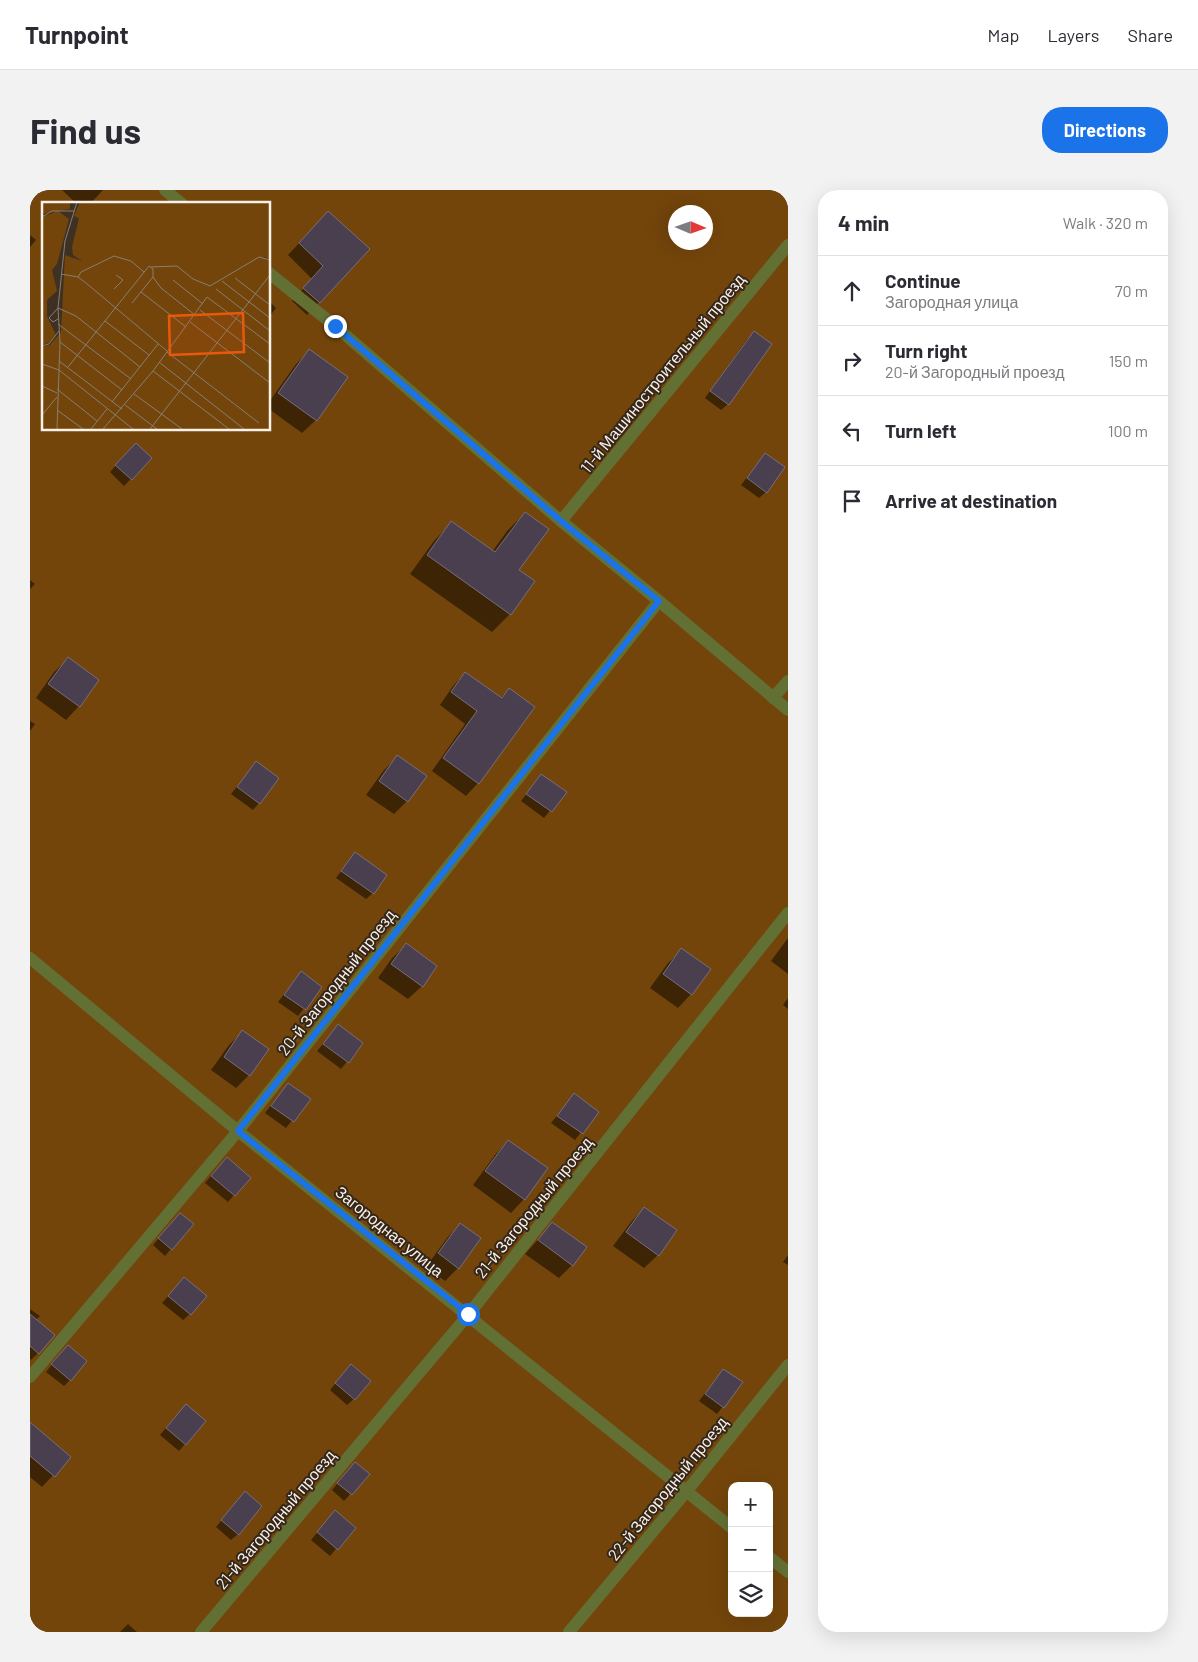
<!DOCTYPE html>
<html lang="en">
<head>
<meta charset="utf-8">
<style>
	body { margin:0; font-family:Barlow,sans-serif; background:#f2f2f3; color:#2b2b33 }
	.controls { position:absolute; right:15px; bottom:15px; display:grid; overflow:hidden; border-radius:10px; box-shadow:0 5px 20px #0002 }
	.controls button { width:45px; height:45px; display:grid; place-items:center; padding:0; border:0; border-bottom:1px solid #e1e1e2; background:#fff; color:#2b2b33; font:25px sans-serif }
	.compass { position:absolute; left:638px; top:15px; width:45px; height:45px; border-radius:50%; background:#fff; box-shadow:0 5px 20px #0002; rotate:92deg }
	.stop { position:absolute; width:15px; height:15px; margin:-11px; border:4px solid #1a73e8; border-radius:50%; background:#fff }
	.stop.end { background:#1a73e8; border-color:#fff; box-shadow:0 1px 5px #0008 }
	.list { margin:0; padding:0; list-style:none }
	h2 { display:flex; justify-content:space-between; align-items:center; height:65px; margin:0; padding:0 20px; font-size:21px }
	h2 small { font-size:16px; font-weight:400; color:#7c7c81 }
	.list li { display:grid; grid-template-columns:32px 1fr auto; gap:15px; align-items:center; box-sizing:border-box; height:70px; padding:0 20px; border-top:1px solid #e1e1e2 }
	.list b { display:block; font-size:19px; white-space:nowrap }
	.list p { margin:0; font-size:16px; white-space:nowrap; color:#7c7c81 }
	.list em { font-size:16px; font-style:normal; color:#7c7c81 }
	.icon { flex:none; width:28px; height:28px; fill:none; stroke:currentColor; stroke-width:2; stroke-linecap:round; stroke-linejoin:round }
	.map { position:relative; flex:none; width:758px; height:1442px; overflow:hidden; border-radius:20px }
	header { display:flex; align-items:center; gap:30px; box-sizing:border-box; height:70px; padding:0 25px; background:#fff; border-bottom:1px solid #e1e1e2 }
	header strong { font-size:24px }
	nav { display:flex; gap:28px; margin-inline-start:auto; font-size:18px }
	.intro { display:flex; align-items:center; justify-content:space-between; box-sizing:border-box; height:120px; padding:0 30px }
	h1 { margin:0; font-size:35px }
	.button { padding:12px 22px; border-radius:20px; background:#1a73e8; color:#fff; font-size:18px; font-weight:700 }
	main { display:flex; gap:30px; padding:0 30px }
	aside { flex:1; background:#fff; border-radius:20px; box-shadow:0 5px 20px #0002 }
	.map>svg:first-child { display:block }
	.green { fill:#73450b; fill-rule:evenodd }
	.shadow { fill:#0007 }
	.building { fill:#493f4f; stroke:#796e7f }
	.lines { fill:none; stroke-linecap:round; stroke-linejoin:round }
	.lane { stroke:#637034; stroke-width:12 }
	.street { stroke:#637034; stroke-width:12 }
	.route { stroke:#1a73e8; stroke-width:6 }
	.labels { text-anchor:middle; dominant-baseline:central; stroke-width:4; stroke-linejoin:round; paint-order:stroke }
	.street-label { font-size:16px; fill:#faf1e9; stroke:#34271a }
	.inset-road { fill:none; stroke:#897e73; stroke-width:1 }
	.view { fill:#e8590c; fill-opacity:0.15; stroke:#e8590c; stroke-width:2.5 }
	.inset-edge { fill:none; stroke:#faf1e9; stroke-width:2.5 }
</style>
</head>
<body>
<header>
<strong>Turnpoint</strong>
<nav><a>Map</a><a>Layers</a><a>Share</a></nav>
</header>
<div class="intro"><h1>Find us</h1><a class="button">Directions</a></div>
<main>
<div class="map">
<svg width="758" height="1442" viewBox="0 0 758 1442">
	<rect width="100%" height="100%" fill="#3e3124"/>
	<path class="green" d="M0,0h758v1442h-758zM14,14h225v225h-225zM646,22h30v30h-30zM702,1296h37v127h-37z"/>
	<path class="shadow" d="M32,0h41l-13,14h-13z
		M286,35l52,25 -61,65 -15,-14 20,-22 -24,-24z
		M0,45l6,5 -6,7z
		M239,111l7,7 -7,9z
		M724,143l-26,71 -7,6 -16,-12 42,-59z
		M279,161l7,69 -14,13 -33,-24v-7l27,-38z
		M99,261l22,7 -27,28 -14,-14z
		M735,265l1,37 -7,6 -18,-13z
		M495,323l-8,57 16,11 -23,33 -18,18 -82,-58 24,-33 17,-18 41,29 15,-21z
		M0,390l5,4 -5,5z
		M38,469l11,47 -13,14 -30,-22 18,-26z
		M435,483l35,25 9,-8 -31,93 -12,13 -34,-25 33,-47 -25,-19 13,-19z
		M0,531l5,3 -5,7z
		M368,566l9,45 -13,13 -28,-19 18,-25z
		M226,573l3,40 -6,7 -22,-16z
		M511,585l24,17 -21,26 -23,-17z
		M325,663l18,40 -7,6 -30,-21z
		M758,748v36l-17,-13z
		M376,755l16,41 -14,13 -30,-21 14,-20z
		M652,760l9,44 -13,14 -28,-20 18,-25z
		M271,783l20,14 -23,29 -20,-14z
		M758,808v11l-5,-4z
		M308,836l24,17 -21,26 -24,-18z
		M212,842l7,43 -13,13 -25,-18 18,-25z
		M258,894l21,15 -23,29 -21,-15z
		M544,905l23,17 -22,28 -24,-17z
		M478,951l16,58 -13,14 -38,-28 22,-30z
		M190,975l14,30 -6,7 -23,-19z
		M614,1018l14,47 -14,13 -31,-22 18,-24z
		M143,1031l-2,28 -6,7 -12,-11z
		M430,1034l-2,44 -13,13 -19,-14 21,-29z
		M522,1034l20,41 -13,13 -34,-24z
		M758,1065v10l-5,-3z
		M148,1095l12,29 -7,6 -21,-17z
		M0,1119l10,7 -4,4 2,33 -7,7 -1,-2z
		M31,1163l9,27 -6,6 -18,-14z
		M693,1180l18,13 -24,31 -18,-13z
		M314,1183l10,26 -7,6 -17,-15z
		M149,1222l6,32 -6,7 -19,-16z
		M0,1232l40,35 -28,30 -12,-10z
		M319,1280l19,4 -24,27 -12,-11z
		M208,1310v34l-7,6 -15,-13z
		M299,1328l25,10 -24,28 -19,-16z
		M98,1434l9,8h-17z"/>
	<path class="building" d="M298,21l42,38 -50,54 -17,-15 20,-22 -24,-23z
		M724,141l18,13 -43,61 -19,-14z
		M279,159l39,28 -31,44 -39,-28z
		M106,253l16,15 -20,22 -17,-15z
		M735,263l20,14 -18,26 -20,-15z
		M495,322l24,17 -30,41 16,11 -24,34 -84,-60 24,-34 44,31z
		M38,467l31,23 -19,27 -32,-23z
		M435,482l37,26 7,-10 26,19 -56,77 -36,-26 34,-47 -26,-19z
		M367,565l30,21 -19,26 -29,-21z
		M226,571l23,17 -19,26 -23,-17z
		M511,584l26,18 -15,20 -26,-18z
		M325,662l32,23 -13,19 -33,-23z
		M376,753l31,23 -14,21 -32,-23z
		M651,758l30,21 -19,26 -29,-21z
		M271,781l21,16 -16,23 -22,-15z
		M308,834l25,19 -14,20 -26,-19z
		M212,840l27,19 -19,27 -26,-19z
		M258,893l23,16 -17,23 -23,-16z
		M544,903l25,19 -16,22 -26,-18z
		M478,950l40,28 -23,32 -40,-29z
		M197,967l24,21 -16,18 -24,-20z
		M614,1017l33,23 -18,26 -33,-24z
		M150,1023l14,11 -22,26 -14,-12z
		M522,1032l35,25 -14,19 -35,-26z
		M430,1033l21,15 -22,31 -21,-16z
		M154,1087l23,19 -16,19 -23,-19z
		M0,1124l25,21 -16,19 -9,-8z
		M38,1155l19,16 -16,20 -20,-17z
		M321,1174l20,17 -16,19 -20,-17z
		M693,1179l20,13 -19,26 -19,-14z
		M156,1214l20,17 -20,24 -20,-17z
		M0,1232l41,35 -16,20 -25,-21z
		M325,1272l15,12 -18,21 -15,-12z
		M215,1301l17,15 -23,29 -18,-15z
		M305,1320l21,18 -18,22 -21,-18z"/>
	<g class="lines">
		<path class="lane" d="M531,331l227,-276
			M743,508l15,-17
			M0,1187l208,-246 421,-530
			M171,1442l267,-317 320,-402
			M539,1442l117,-140 102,-127"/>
		<path class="street" d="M135,0l17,14
			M239,83l66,53 226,195 98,80 129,109
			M0,768l208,173 494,397
			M739,1367l19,15"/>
	</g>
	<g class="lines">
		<path class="route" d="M305,136l226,195 98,80 -421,530 230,183"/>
	</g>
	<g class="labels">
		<g class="street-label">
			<text transform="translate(632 183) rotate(-51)">11-й Машиностроительный проезд</text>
			<text transform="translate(306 792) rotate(-52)">20-й Загородный проезд</text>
			<text transform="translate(503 1017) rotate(-51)">21-й Загородный проезд</text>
			<text transform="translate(360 1041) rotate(39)">Загородная улица</text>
			<text transform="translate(637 1298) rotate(-51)">22-й Загородный проезд</text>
			<text transform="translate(245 1329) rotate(-50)">21-й Загородный проезд</text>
		</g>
	</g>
	<g transform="translate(12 12)">
		<rect width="228" height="228" fill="#3e3124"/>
		<path d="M0,0h28v7l-28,5zM38,0h189v57l-7,-3 8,5 -1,168h-227v-82l8,-2 11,-13 4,-77 17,6 -9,-6 -1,-8 7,-29 -5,-2zM16,9l11,8 -12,45 -5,6 5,21 -10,9v16l9,19 -7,8 -7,2v-128z" fill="#73450b"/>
		<path class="inset-road" d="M0,15l10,-6h22M109,65l26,-1 16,13 17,7 49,-29 11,3M19,72l17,3 8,6 81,68M36,75l3,-5 33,-16 17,5 13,11M111,75l8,11 34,27M193,76l35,27M131,78l30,24M180,79l48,37M72,87l9,-9 -7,-5M174,87l54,42M99,90l45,35M16,106l18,8 64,51M16,106l-9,10 4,4 5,-3M158,108l70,53M63,119l44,34M148,120l80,61M16,122l73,55M18,140l62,48M0,144l7,-2 10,-13M125,150l92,71M17,159l63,48M117,160l85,67M0,162l17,6 74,59M26,165l81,-101 4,3v8l-21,26M111,169l76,58M0,184l15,7M15,187l40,32M92,192l48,35M70,200l46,-58M83,203l32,24M15,208l26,19M0,213l15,-18M15,227l3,-87 -2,-34 7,-67 12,-39M49,227l16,-20M61,227l50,-58 54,-74 63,47M108,227l120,-154"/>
		<path class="view" d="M201,111l1,39 -74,3 -1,-39z"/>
		<rect width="228" height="228" class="inset-edge"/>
	</g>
</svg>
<div class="controls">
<button>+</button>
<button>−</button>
<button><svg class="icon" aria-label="layers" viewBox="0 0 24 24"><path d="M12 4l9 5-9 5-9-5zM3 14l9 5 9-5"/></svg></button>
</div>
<svg class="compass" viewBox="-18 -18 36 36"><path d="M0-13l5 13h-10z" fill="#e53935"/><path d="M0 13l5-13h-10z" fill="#7c7c81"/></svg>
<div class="stop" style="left:438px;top:1124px"></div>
<div class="stop end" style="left:305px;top:136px"></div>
</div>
<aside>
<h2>4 min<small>Walk · 320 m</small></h2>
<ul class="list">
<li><svg class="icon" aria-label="ahead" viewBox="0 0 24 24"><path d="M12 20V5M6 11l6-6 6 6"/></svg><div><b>Continue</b><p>Загородная улица</p></div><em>70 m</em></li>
<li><svg class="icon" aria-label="right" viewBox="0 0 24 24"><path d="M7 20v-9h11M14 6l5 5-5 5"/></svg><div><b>Turn right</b><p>20-й Загородный проезд</p></div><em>150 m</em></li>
<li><svg class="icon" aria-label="left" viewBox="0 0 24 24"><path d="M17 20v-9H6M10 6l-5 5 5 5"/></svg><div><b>Turn left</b></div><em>100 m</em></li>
<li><svg class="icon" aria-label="arrive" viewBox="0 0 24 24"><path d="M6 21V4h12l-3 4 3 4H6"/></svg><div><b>Arrive at destination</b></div></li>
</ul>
</aside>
</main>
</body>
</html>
